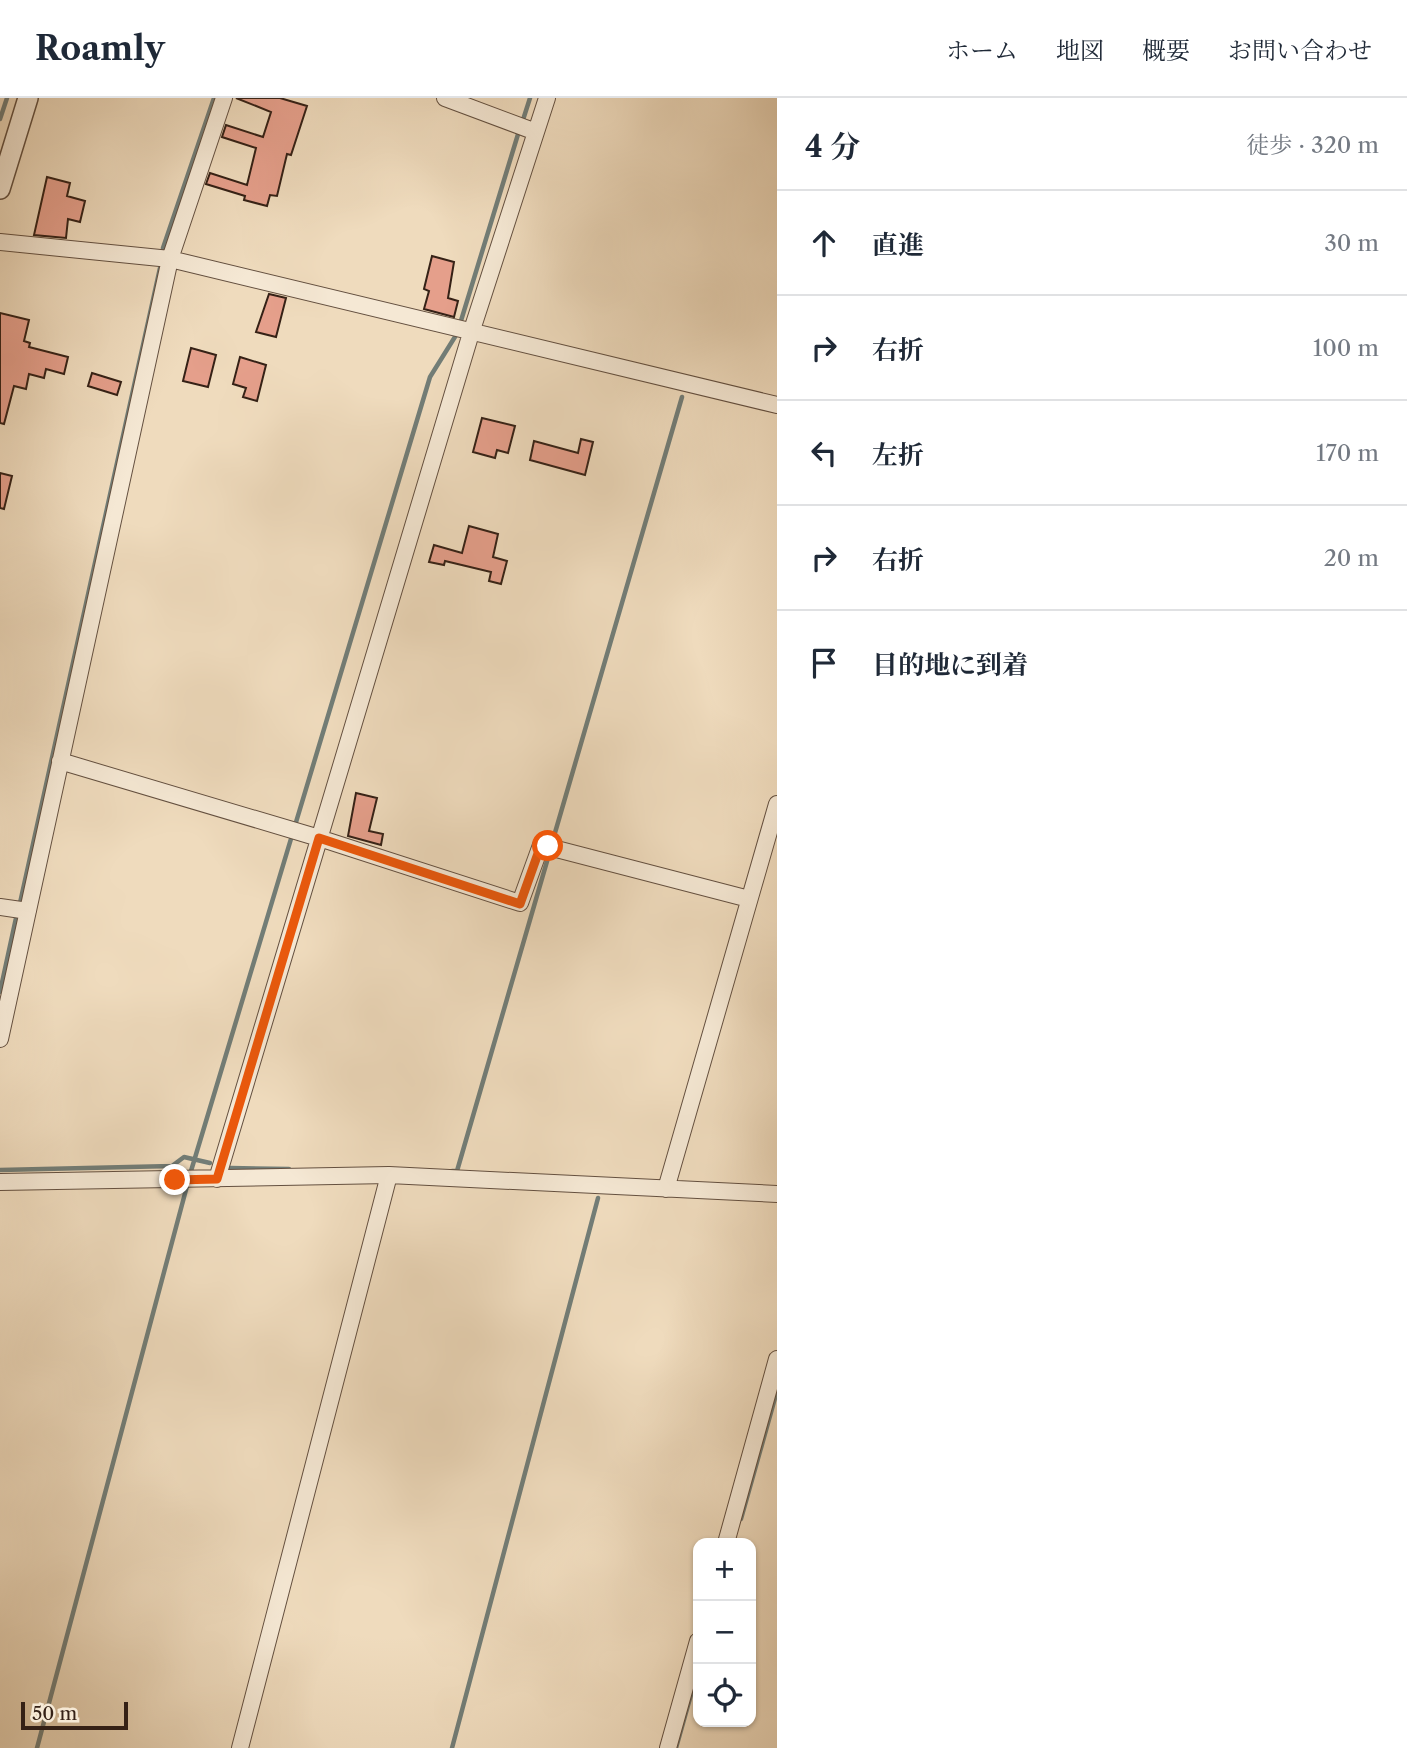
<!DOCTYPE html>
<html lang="ja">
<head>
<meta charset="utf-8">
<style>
	body { margin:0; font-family:"Libre Caslon Text","Noto Serif JP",serif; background:#f2f2f3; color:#1f2937 }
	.controls { position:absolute; right:21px; bottom:21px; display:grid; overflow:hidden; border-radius:14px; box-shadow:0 2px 5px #0004 }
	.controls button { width:63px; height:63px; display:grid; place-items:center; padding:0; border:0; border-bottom:2px solid #e0e1e3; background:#fff; color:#1f2937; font:35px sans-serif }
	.scale { position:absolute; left:21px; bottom:18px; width:107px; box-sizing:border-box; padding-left:7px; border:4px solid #352116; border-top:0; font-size:19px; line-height:24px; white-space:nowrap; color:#352116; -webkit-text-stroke:5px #f5e8d4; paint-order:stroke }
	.stop { position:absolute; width:21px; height:21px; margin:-16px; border:5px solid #ea580c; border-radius:50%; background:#fff }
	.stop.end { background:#ea580c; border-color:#fff; box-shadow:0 2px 7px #0008 }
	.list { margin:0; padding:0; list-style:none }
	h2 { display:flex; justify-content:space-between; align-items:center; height:91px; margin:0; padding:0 28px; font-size:30px }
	h2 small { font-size:23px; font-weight:400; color:#747a83 }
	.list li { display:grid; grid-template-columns:46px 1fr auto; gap:21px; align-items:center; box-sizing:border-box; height:105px; padding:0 28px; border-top:2px solid #e0e1e3 }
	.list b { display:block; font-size:26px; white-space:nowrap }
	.list em { font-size:23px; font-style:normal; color:#747a83 }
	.icon { flex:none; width:38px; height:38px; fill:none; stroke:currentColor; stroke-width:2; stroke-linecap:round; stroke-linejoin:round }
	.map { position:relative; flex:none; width:777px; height:1650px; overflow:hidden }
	header { display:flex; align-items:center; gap:42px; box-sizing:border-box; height:98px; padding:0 35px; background:#fff; border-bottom:2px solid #e0e1e3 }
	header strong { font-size:33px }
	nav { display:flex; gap:38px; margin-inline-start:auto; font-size:24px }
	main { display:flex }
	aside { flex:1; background:#fff }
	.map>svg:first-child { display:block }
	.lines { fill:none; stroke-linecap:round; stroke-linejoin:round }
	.stream { stroke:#727d77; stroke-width:4.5 }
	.building { fill:#e59f8b; stroke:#352116; stroke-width:2 }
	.minor-casing { stroke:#645040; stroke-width:18 }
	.tertiary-casing { stroke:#645040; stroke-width:22 }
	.minor { stroke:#f5e8d4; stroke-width:16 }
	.tertiary { stroke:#f5e8d4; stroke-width:19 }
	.route { stroke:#ea580c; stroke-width:9 }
</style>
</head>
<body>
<header>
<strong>Roamly</strong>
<nav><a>ホーム</a><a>地図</a><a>概要</a><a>お問い合わせ</a></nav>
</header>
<main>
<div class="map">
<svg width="777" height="1650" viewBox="0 0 777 1650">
	<rect width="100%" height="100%" fill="#efdbbd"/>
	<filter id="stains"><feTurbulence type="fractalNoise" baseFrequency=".00286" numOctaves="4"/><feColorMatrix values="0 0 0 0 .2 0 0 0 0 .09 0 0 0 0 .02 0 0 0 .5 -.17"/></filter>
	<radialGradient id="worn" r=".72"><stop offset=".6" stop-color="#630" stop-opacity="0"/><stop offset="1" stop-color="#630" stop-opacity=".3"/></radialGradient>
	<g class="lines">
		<path class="stream" d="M0,21l7,-21
			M522,25l8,-25
			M163,150l51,-150
			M460,226l59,-193
			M552,745l130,-446
			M20,805l140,-635
			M0,894l16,-74
			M230,1070l59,1
			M0,1072l172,-4 12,-9 26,6
			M452,1073h5l93,-320
			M741,1421l36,-128
			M37,1650l154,-577 239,-794 28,-45
			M452,1650l146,-550
			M676,1650l22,-78"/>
	</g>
	<path class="building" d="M236,0h44l27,8 -16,49 -4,-1 -10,42 -7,-1 -3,11 -23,-6 1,-4 -39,-12 4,-11 37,12 9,-37 -34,-11 4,-12 37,12 8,-25z
		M47,79l23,6 -3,13 18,5 -5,21 -12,-3 -2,19 -32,-3z
		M432,158l22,6 -6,36 10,3 -4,16 -30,-8 5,-18 -5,-2z
		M269,196l17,4 -10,39 -20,-5z
		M0,215l29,7 -5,21 6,2 -1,4 39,10 -4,17 -18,-5 -2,9 -15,-4 -3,15 -12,-3 -10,38 -4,-1z
		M191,250l25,7 -8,32 -25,-6z
		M240,259l26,8 -9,36 -14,-4 3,-9 -13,-4z
		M92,275l29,9 -4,13 -29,-9z
		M482,320l33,8 -7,27 -11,-3 -2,8 -22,-6z
		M581,341l12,3 -8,33 -55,-15 4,-19 44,12z
		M0,375l12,3 -8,33 -4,-1z
		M469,428l29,8 -5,23 14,4 -6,23 -12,-3 2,-9 -46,-11 -1,4 -15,-3 5,-17 28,8z
		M356,695l21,5 -8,33 14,3 -2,11 -33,-9z"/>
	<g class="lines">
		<g class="minor-casing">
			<path id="minor" d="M445,0l91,34
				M0,144l170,17 607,146
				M60,663l259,77 201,65 21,-58 208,54
				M0,809l28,4
				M0,941l170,-780 54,-161
				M217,1081l254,-846 76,-235
				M0,1084l389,-7 388,19
				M666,1091l111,-385
				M726,1445l51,-184
				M240,1650l149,-573
				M668,1650l30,-107"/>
		</g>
		<g class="tertiary-casing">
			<path id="tertiary" d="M0,91l28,-91"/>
		</g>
		<use href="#minor" class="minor"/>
		<use href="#tertiary" class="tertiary"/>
	</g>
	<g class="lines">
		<path class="route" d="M175,1082l42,-1 102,-341 201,66 21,-59 7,1"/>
	</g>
	<rect width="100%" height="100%" filter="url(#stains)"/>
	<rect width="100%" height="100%" fill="url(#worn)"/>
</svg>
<div class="controls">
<button>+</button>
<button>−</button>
<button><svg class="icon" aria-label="locate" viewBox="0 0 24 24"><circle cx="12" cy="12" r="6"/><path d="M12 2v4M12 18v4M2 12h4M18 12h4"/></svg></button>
</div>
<div class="scale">50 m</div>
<div class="stop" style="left:548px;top:748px"></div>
<div class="stop end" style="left:175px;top:1082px"></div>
</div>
<aside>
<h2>4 分<small>徒歩 · 320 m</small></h2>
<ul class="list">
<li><svg class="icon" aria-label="ahead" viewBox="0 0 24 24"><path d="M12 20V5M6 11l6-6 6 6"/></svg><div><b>直進</b></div><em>30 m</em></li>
<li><svg class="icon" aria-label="right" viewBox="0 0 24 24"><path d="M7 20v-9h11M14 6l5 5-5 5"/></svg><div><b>右折</b></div><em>100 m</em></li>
<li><svg class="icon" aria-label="left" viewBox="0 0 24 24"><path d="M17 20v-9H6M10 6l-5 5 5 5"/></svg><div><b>左折</b></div><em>170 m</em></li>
<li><svg class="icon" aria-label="right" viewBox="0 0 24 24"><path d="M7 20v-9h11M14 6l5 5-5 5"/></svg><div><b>右折</b></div><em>20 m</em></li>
<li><svg class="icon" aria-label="arrive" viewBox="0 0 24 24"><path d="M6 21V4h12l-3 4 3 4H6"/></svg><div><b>目的地に到着</b></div></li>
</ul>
</aside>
</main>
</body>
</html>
